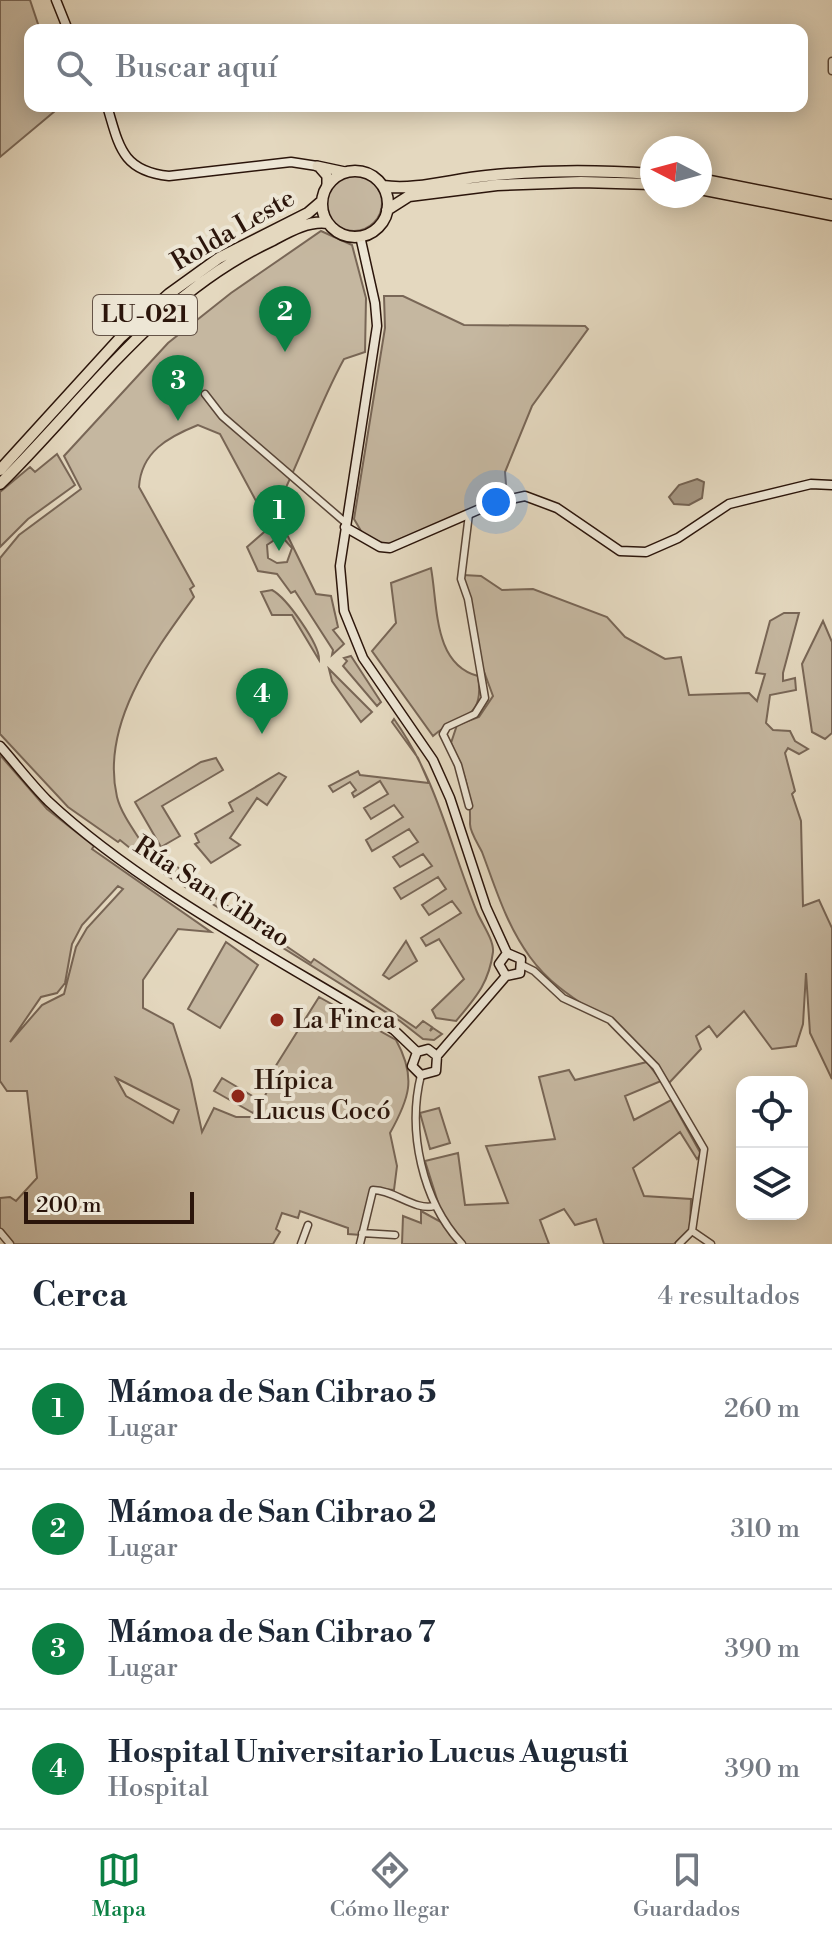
<!DOCTYPE html>
<html lang="es">
<head>
<meta charset="utf-8">
<style>
	body { margin:0; font-family:"Libre Bodoni",serif; background:#f2f2f3; color:#1f2937 }
	.controls { position:absolute; right:24px; bottom:24px; display:grid; overflow:hidden; border-radius:16px; box-shadow:0 4px 20px #0003 }
	.controls button { width:72px; height:72px; display:grid; place-items:center; padding:0; border:0; border-bottom:2px solid #e0e1e3; background:#fff; color:#1f2937; font:40px sans-serif }
	.compass { position:absolute; left:640px; top:136px; width:72px; height:72px; border-radius:50%; background:#fff; box-shadow:0 4px 20px #0003; rotate:276deg }
	.scale { position:absolute; left:24px; bottom:20px; width:170px; box-sizing:border-box; padding-left:8px; border:4px solid #2b150b; border-top:0; font-size:22px; line-height:28px; white-space:nowrap; color:#2b150b; -webkit-text-stroke:6px #ede6d5; paint-order:stroke }
	.you { position:absolute; left:496px; top:502px; width:28px; height:28px; margin:-20px; border:6px solid #fff; border-radius:50%; background:#1a73e8; box-shadow:0 0 0 12px #1a73e833 }
	.badge { display:grid; place-items:center; width:52px; height:52px; border-radius:50%; background:#0b8043; color:#fff; font-size:26px; font-weight:700 }
	.pin { position:absolute; translate:-50% -66px; filter:drop-shadow(0 2px 4px #0008) }
	.pin::after { content:''; position:absolute; top:42px; width:28px; height:24px; background:inherit; clip-path:polygon(0 0,100% 0,50% 100%) }
	.list { margin:0; padding:0; list-style:none }
	h2 { display:flex; justify-content:space-between; align-items:center; height:104px; margin:0; padding:0 32px; font-size:34px }
	h2 small { font-size:26px; font-weight:400; color:#747a83 }
	.list li { display:grid; grid-template-columns:52px 1fr auto; gap:24px; align-items:center; box-sizing:border-box; height:120px; padding:0 32px; border-top:2px solid #e0e1e3 }
	.list b { display:block; font-size:30px; white-space:nowrap }
	.list p { margin:0; font-size:26px; white-space:nowrap; color:#747a83 }
	.list em { font-size:26px; font-style:normal; color:#747a83 }
	.icon { flex:none; width:44px; height:44px; fill:none; stroke:currentColor; stroke-width:2; stroke-linecap:round; stroke-linejoin:round }
	.map { position:relative; flex:none; width:832px; height:1244px; overflow:hidden }
	.search { position:absolute; background:#fff; box-shadow:0 4px 20px #0003; left:24px; right:24px; top:24px; height:88px; display:flex; align-items:center; gap:20px; box-sizing:border-box; padding:0 28px; border-radius:16px; color:#747a83; font-size:30px }
	.sheet { height:584px; background:#fff }
	nav { display:flex; justify-content:space-around; align-items:center; box-sizing:border-box; height:112px; border-top:2px solid #e0e1e3; background:#fff; font-size:22px; color:#747a83 }
	nav a { display:grid; justify-items:center; gap:4px }
	nav .on { color:#0b8043 }
	.map>svg:first-child { display:block }
	.green { fill:#c5b7a0; stroke:#786656; stroke-width:2; fill-rule:evenodd }
	.water { fill:#a59682; stroke:#746252; stroke-width:2 }
	.lines { fill:none; stroke-linecap:round; stroke-linejoin:round }
	.street-casing { stroke:#594638; stroke-width:9 }
	.secondary-casing { stroke:#2b150b; stroke-width:11 }
	.primary-casing { stroke:#2b150b; stroke-width:12 }
	.highway-casing { stroke:#2b150b; stroke-width:13 }
	.street { stroke:#ede6d5; stroke-width:6 }
	.secondary { stroke:#ede6d5; stroke-width:8 }
	.primary { stroke:#e4d8bf; stroke-width:9 }
	.highway { stroke:#e4d8bf; stroke-width:10 }
	.poi-dot { fill:#8f2418; stroke:#ede6d5; stroke-width:3 }
	.labels { text-anchor:middle; dominant-baseline:central; stroke-width:8; stroke-linejoin:round; paint-order:stroke }
	.shield { fill:#ede6d5; stroke:#655448; stroke-width:2 }
	.shield-label { font-size:24px; font-weight:bold; fill:#2b150b }
	.street-label { font-size:26px; fill:#2b150b; stroke:#ede6d5 }
	.poi-label { font-size:26px; fill:#2b150b; stroke:#ede6d5; text-anchor:start }
</style>
</head>
<body>
<div class="map">
<svg width="832" height="1244" viewBox="0 0 832 1244">
	<rect width="100%" height="100%" fill="#e4d8bf"/>
	<filter id="stains"><feTurbulence type="fractalNoise" baseFrequency=".0025" numOctaves="4"/><feColorMatrix values="0 0 0 0 .2 0 0 0 0 .09 0 0 0 0 .02 0 0 0 .5 -.17"/></filter>
	<radialGradient id="worn" r=".72"><stop offset=".6" stop-color="#630" stop-opacity="0"/><stop offset="1" stop-color="#630" stop-opacity=".3"/></radialGradient>
	<path class="green" d="M0,0h30l10,30h-10v76h31l-61,51z
		M326 203a28 28 0 1 1 56 0a28 28 0 1 1-56 0Z
		M321,231l31,14 14,53 -1,54 -21,7c-27,49 -43,101 -69,151l41,84 15,2 7,31 -5,3 11,14 -12,11 1,-5 -38,-59 -4,2 -14,-19 -19,-3 -11,-24 23,-20 -50,-93 -22,-9c-30,12 -57,27 -59,62l55,99 -4,3 4,8c-40,55 -94,127 -77,200 5,20 23,41 33,59l-4,-1v6l-26,-21 -2,2 -50,-35 -68,-73v-176l19,-23 62,-46 -17,-33 104,-113 63,-50zM276,539h8l8,9 -5,14 -10,1 -9,-5 -1,-13z
		M384,296h19l61,29 121,1 3,3 -56,77 -27,66 2,24 -119,49 -24,-9 -10,-17 31,-191z
		M57,454l18,31 -47,34 -28,28v-55l30,-25 5,5z
		M431,568c7,38 2,96 47,108 7,46 -18,36 -45,60l-61,-85 24,-28 -5,-40z
		M463,575l18,1 21,14 31,-1 74,28 18,20 40,22 16,-2 8,38 60,-2 8,8 8,-27 -9,-1 14,-52 14,-8h15l-16,60v8l12,-3 1,12 -26,5 -4,28 7,7 17,1 5,10 13,8 -9,5 -11,-6 -3,5 10,38 -3,3 9,27 2,85 16,-6 13,28v151l-22,-46 -4,-60 -3,51 -7,22 -24,3 -28,-38 -27,26 -8,-11 -13,10 5,13 -32,34c-37,-64 -101,-73 -139,-126 -24,-33 -34,-68 -48,-105 -4,-8 -12,-20 -12,-28 1,-34 -5,-50 -19,-81l6,-18 22,-8 14,-21 -14,-38z
		M272,590c15,8 48,55 47,70l-27,-45h-20l-11,-23z
		M823,621l9,21v91l-7,6 -13,-7 -10,-68z
		M351,656l30,46 -4,4 -34,-40 4,-5 -3,-3z
		M329,669l43,43 -11,10 -29,-41z
		M394,719c44,62 55,125 83,193 5,12 17,28 16,40 -4,31 -17,45 -37,69l-20,-3 -4,-8 32,-31 -25,-40 -13,7 -5,-8 40,-25 -9,-12 -23,14 -7,-10 24,-16 -8,-12 -37,22 -7,-11 38,-22 -9,-12 -23,13 -7,-10 25,-15 -9,-13 -37,22 -6,-11 37,-23 -9,-12 -23,14 -7,-11 24,-14 -8,-13 -26,16 -2,-4 4,-3 -6,-8 -17,10 -4,-6 29,-15 2,4 69,8 -11,-25 -26,-36z
		M0,755l47,54 47,37 -2,3 119,83 -33,-3 -35,51v28l30,16 18,56 11,52 12,-24 22,9h20l12,-28 -3,-6 54,-86 77,43c21,38 13,59 -6,93l7,33 -3,24 -22,-2 -11,47 -13,-1v-6l-48,-17 -2,7 -16,-5 -6,16 4,3 -7,12h-260l-13,-14v-32l10,-1 6,4 21,-23 -10,-87h-20l-7,-10zM118,886l5,3 -36,39 -11,19 -12,47 -22,11 -32,37 31,-45 16,-4 8,-10 7,-39 10,-19zM116,1078l63,32 -6,13 -47,-27z
		M216,758l7,12 -61,36 18,30 -19,11 -26,-45 66,-40z
		M279,773l7,4 -19,28 -10,-7 -27,40 10,7 -29,18 -16,-19 4,-2 -4,-8 38,-23 -4,-8z
		M166,860l21,13 -2,4 126,86 3,-4 102,69 7,-7 9,6 -2,4 3,-3 9,6 -8,6 -11,-1 -23,-18 -242,-151v-6z
		M406,941l11,20 -28,18 -6,-4z
		M226,942l32,23 -38,63 -32,-19z
		M647,1062l14,19 -36,15 9,24 37,-20 30,54 -4,5 -17,-27 -47,36 11,28 47,3 -1,31 -16,14h-70l-8,-25 -21,6 -11,-16 -24,11 9,24h-85l-23,-32 -16,-51 33,-8 7,52 43,-2 -22,-57 69,-7 -16,-62 30,-7 6,10z
		M222,1078l39,23 -8,12 -39,-22z
		M439,1108l11,35 -20,6 -10,-36z
		M421,1211l20,11 17,22h-56l1,-28 18,7z"/>
	<path class="water" d="M697,479l7,3 -2,16 -13,7 -15,-1 -5,-7 10,-12z"/>
	<g class="lines">
		<g class="street-casing">
			<path id="street" d="M832,61v10
				M205,394l17,22 124,107
				M469,806l-11,-41 -15,-31 4,-7 28,-13 10,-16 -17,-99 -7,-20 8,-65
				M522,965l12,6 29,27 47,22 46,47 48,82 -12,82
				M421,1075c-14,56 1,126 41,169
				M692,1231l19,13
				M0,1232l10,12
				M362,1233l33,2
				M301,1244l7,-19
				M360,1244l13,-54c21,0 42,21 61,16
				M679,1244l13,-13"/>
		</g>
		<g class="secondary-casing">
			<path id="secondary" d="M56,0l12,30
				M107,106c12,39 14,65 62,70l122,-14 26,4
				M360,236l15,67 2,23 -37,240 4,45 19,47 70,102 17,38 36,109 21,46
				M345,527l35,20 10,1 106,-46 29,-6 32,12 63,43 26,1 32,-14 51,-34 82,-20 21,1
				M0,746c16,18 31,38 48,55 94,88 236,161 346,229l23,22
				M506,976l-7,-12 8,-11
				M417,1052l-5,14 9,9 15,-4 1,-15
				M417,1052l11,-3 9,7
				M437,1056l69,-80 14,-3 1,-14 -14,-6"/>
		</g>
		<g class="primary-casing">
			<path id="primary" d="M317,166l28,6
				M320,168l7,8v9"/>
		</g>
		<g class="highway-casing">
			<path id="highway" d="M322 204a33 33 0 1 1 66 0a33 33 0 1 1-66 0Z
				M700,179l132,26
				M383,186c32,5 70,-7 103,-10 55,-6 111,-6 166,-2
				M700,189l132,26
				M387,210l22,-14 88,-11 84,-3 71,2
				M0,470l121,-133 48,-43 50,-36 89,-45 14,-12
				M0,484c88,-87 156,-189 271,-243 17,-9 37,-21 57,-18"/>
		</g>
		<use href="#street" class="street"/>
		<use href="#secondary" class="secondary"/>
		<use href="#primary" class="primary"/>
		<use href="#highway" class="highway"/>
	</g>
	<g class="poi-dot">
		<circle cx="277" cy="1020" r="8"/>
		<circle cx="238" cy="1096" r="8"/>
	</g>
	<g class="labels">
		<rect class="shield" x="93" y="295" width="104" height="40" rx="6"/>
		<g class="shield-label">
			<text x="145" y="315">LU-021</text>
		</g>
		<g class="street-label">
			<text transform="translate(233 230) rotate(-30)">Rolda Leste</text>
			<text transform="translate(212 892) rotate(33)">Rúa San Cibrao</text>
		</g>
		<g class="poi-label">
			<text x="293" y="1020">La Finca</text>
			<text x="254" y="1081">Hípica<tspan x="254" dy="30">Lucus Cocó</tspan></text>
		</g>
	</g>
	<rect width="100%" height="100%" filter="url(#stains)"/>
	<rect width="100%" height="100%" fill="url(#worn)"/>
</svg>
<div class="controls">
<button><svg class="icon" aria-label="locate" viewBox="0 0 24 24"><circle cx="12" cy="12" r="6"/><path d="M12 2v4M12 18v4M2 12h4M18 12h4"/></svg></button>
<button><svg class="icon" aria-label="layers" viewBox="0 0 24 24"><path d="M12 4l9 5-9 5-9-5zM3 14l9 5 9-5"/></svg></button>
</div>
<svg class="compass" viewBox="-18 -18 36 36"><path d="M0-13l5 13h-10z" fill="#e53935"/><path d="M0 13l5-13h-10z" fill="#747a83"/></svg>
<div class="scale">200 m</div>
<div class="you"></div>
<div class="pin badge" style="left:279px;top:551px">1</div>
<div class="pin badge" style="left:285px;top:352px">2</div>
<div class="pin badge" style="left:178px;top:421px">3</div>
<div class="pin badge" style="left:262px;top:734px">4</div>
<div class="search"><svg class="icon" aria-label="search" viewBox="0 0 24 24"><circle cx="10" cy="10" r="6"/><path d="M15 15l6 6"/></svg>Buscar aquí</div>
</div>
<section class="sheet">
<h2>Cerca<small>4 resultados</small></h2>
<ul class="list">
<li><span class="badge">1</span><div><b>Mámoa de San Cibrao 5</b><p>Lugar</p></div><em>260 m</em></li>
<li><span class="badge">2</span><div><b>Mámoa de San Cibrao 2</b><p>Lugar</p></div><em>310 m</em></li>
<li><span class="badge">3</span><div><b>Mámoa de San Cibrao 7</b><p>Lugar</p></div><em>390 m</em></li>
<li><span class="badge">4</span><div><b>Hospital Universitario Lucus Augusti</b><p>Hospital</p></div><em>390 m</em></li>
</ul>
</section>
<nav>
<a class="on"><svg class="icon" aria-label="map" viewBox="0 0 24 24"><path d="M3 6l6-2 6 2 6-2v14l-6 2-6-2-6 2zM9 4v14M15 6v14"/></svg>Mapa</a>
<a><svg class="icon" aria-label="directions" viewBox="0 0 24 24"><path d="M12 3l9 9-9 9-9-9zM9 14v-3h6M13 9l2 2-2 2"/></svg>Cómo llegar</a>
<a><svg class="icon" aria-label="saved" viewBox="0 0 24 24"><path d="M7 4h10v16l-5-4-5 4z"/></svg>Guardados</a>
</nav>
</body>
</html>
